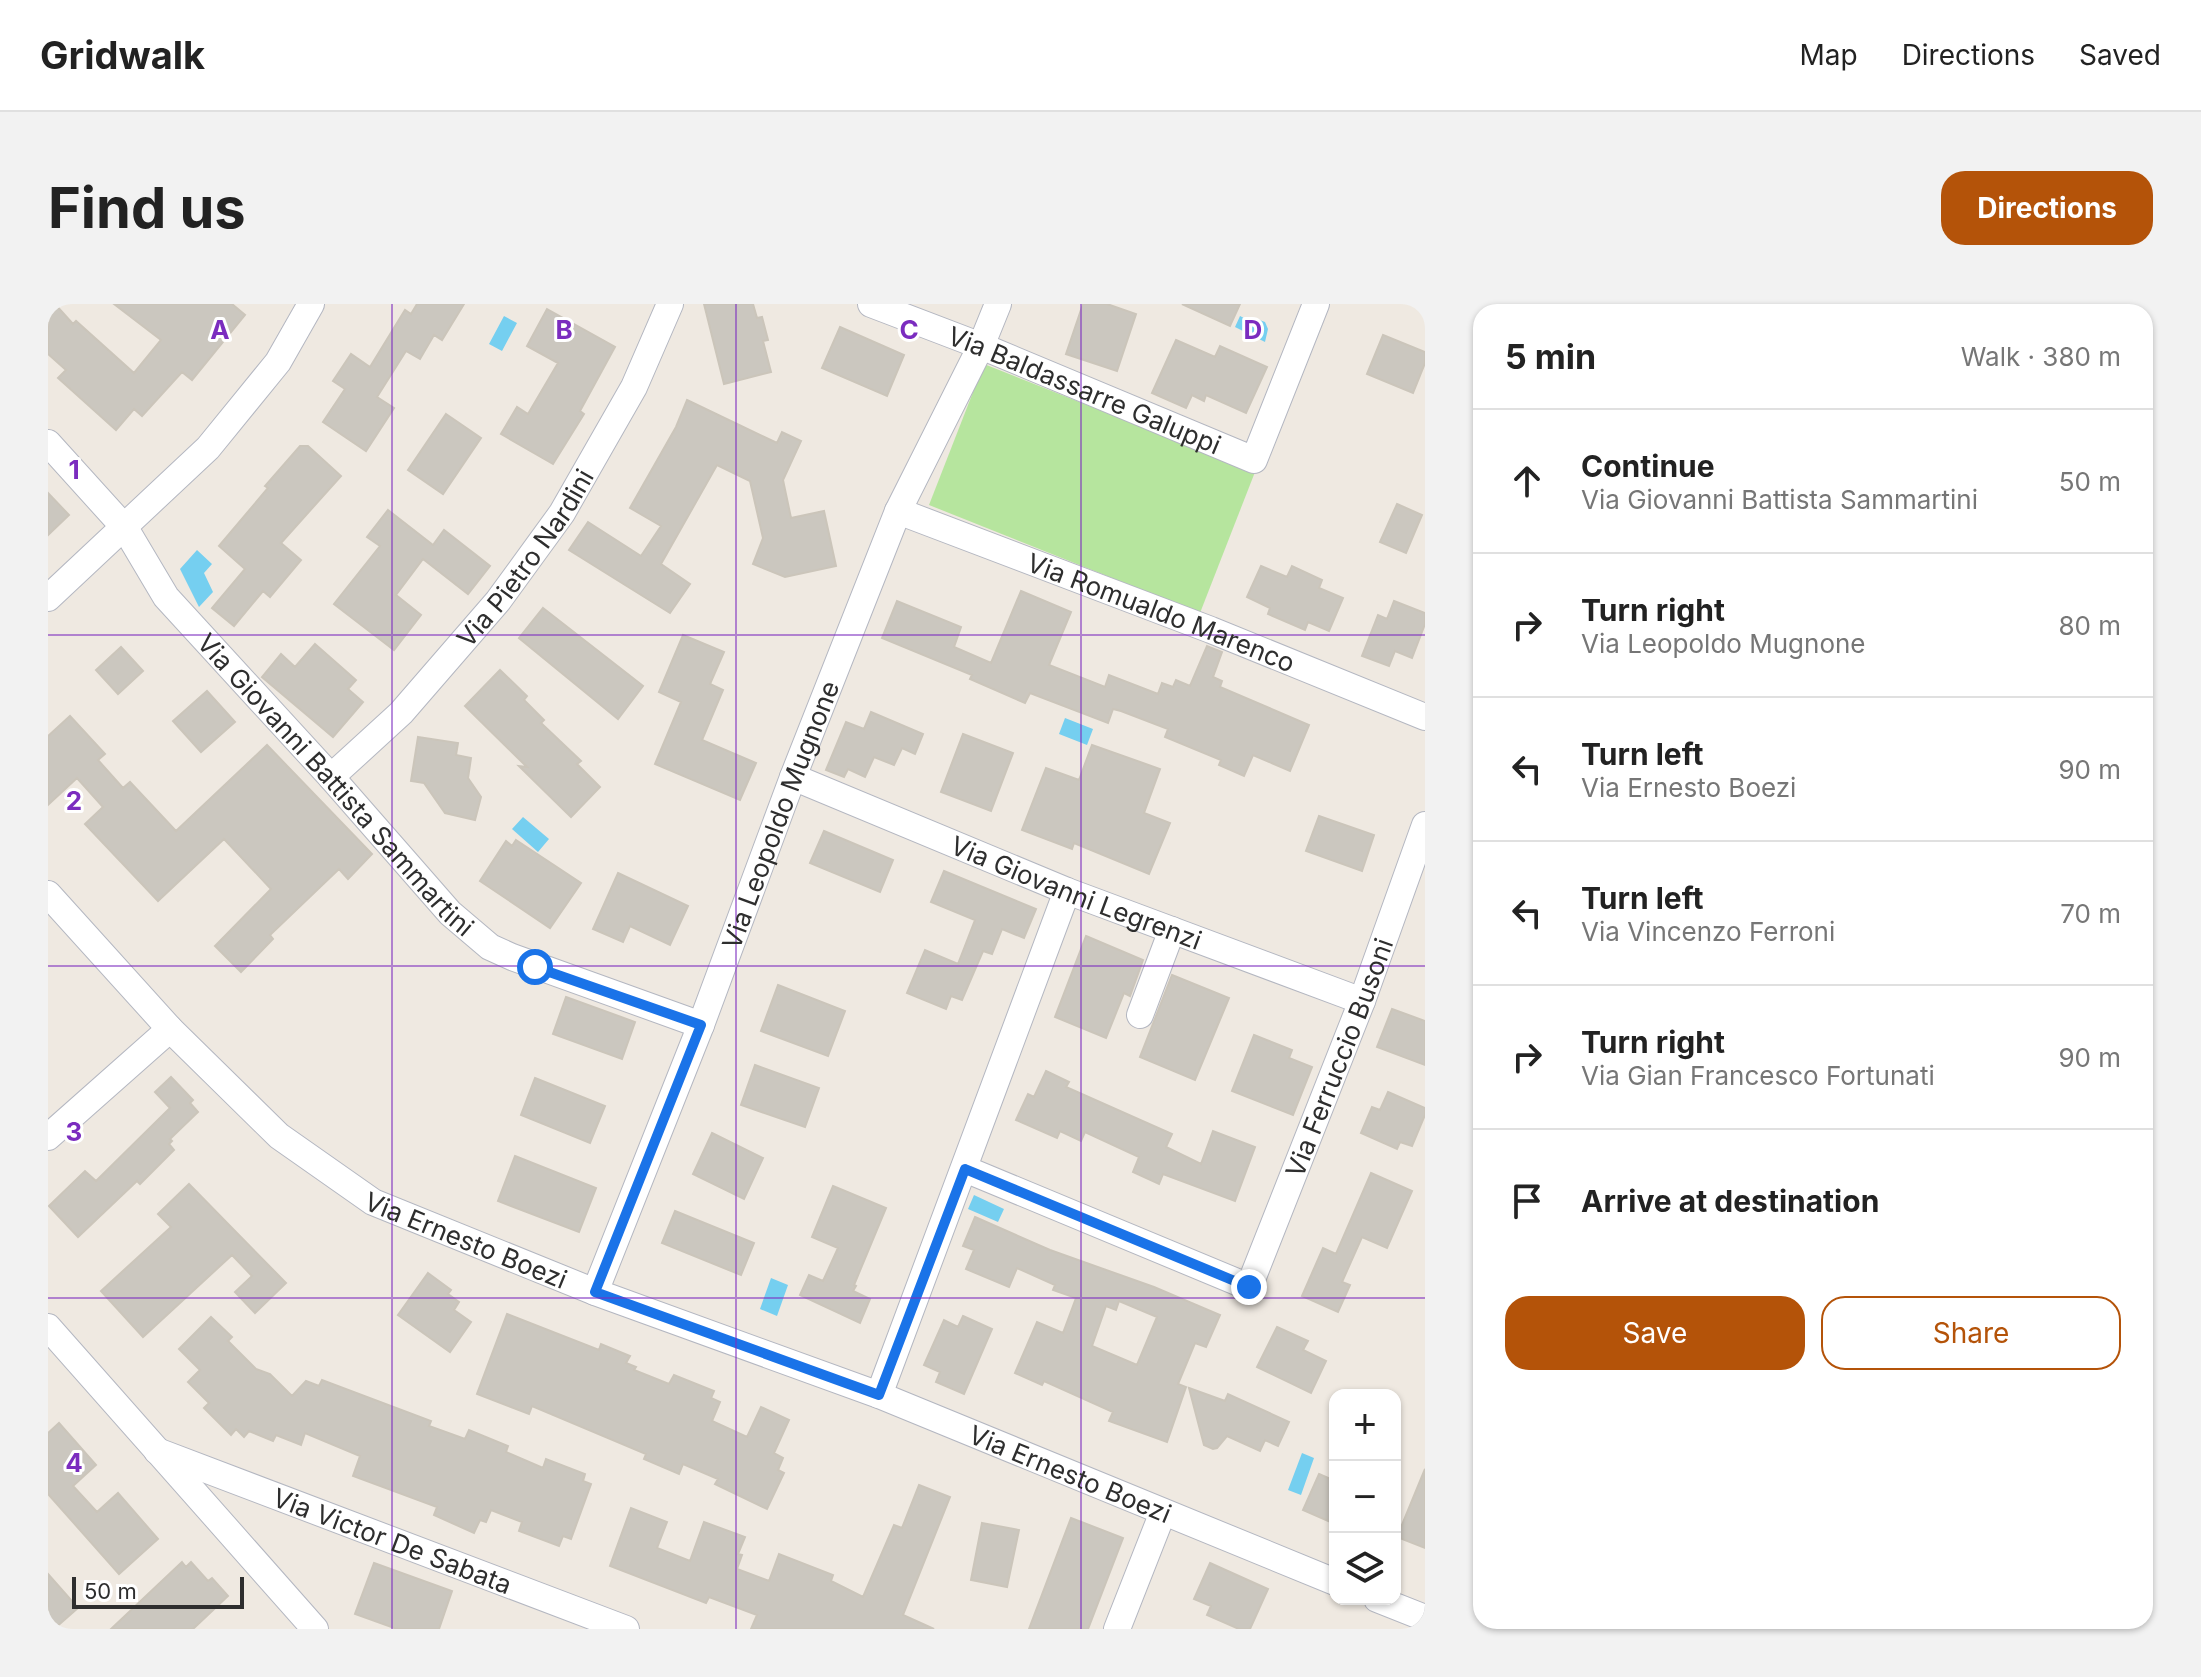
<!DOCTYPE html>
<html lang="en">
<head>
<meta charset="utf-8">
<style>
	body { margin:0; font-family:Inter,sans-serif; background:#f2f2f2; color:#222 }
	.controls { position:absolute; right:24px; bottom:24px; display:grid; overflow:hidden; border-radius:16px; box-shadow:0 2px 6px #0004 }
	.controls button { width:72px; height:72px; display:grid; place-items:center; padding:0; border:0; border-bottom:2px solid #e0e0e0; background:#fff; color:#222; font:40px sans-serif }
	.scale { position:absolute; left:24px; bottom:20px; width:172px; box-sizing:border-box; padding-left:8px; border:4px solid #2e2e2e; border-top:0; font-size:22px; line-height:28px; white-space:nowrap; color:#2e2e2e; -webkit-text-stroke:6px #fff; paint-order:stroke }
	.stop { position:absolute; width:24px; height:24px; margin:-18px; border:6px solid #1a73e8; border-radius:50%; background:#fff }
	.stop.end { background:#1a73e8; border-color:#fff; box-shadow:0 2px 8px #0008 }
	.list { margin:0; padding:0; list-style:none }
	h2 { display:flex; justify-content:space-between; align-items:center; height:104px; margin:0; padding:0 32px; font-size:34px }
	h2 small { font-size:26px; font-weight:400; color:#767676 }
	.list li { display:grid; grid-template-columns:52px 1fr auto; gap:24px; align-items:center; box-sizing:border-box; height:144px; padding:0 32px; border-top:2px solid #e0e0e0 }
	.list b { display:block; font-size:30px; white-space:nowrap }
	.list p { margin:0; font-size:26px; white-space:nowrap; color:#767676 }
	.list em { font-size:26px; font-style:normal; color:#767676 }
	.actions { display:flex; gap:16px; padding:24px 32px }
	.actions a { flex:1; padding:18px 0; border:2px solid #b45309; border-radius:24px; text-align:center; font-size:28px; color:#b45309 }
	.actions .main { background:#b45309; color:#fff }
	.icon { flex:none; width:44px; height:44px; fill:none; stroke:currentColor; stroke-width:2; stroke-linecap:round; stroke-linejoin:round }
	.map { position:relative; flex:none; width:1377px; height:1325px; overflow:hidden; border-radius:24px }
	header { display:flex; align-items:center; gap:48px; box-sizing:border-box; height:112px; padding:0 40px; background:#fff; border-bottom:2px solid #e0e0e0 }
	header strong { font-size:38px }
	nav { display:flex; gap:44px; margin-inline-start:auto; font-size:28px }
	.intro { display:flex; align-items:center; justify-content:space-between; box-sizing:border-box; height:192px; padding:0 48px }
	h1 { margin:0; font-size:56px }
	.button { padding:20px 36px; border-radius:24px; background:#b45309; color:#fff; font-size:28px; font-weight:700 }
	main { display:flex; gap:48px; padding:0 48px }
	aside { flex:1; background:#fff; border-radius:24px; box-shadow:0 2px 6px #0004 }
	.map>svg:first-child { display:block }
	.green { fill:#b6e59e }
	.water { fill:#75cff0 }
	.building { fill:#cbc7bf; stroke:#cbc5ba; stroke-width:2; fill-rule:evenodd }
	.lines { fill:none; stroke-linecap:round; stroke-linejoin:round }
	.minor-casing { stroke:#b4b7c1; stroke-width:28 }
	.minor { stroke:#fff; stroke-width:26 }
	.route { stroke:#1a73e8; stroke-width:10 }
	.grid { fill:none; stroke:#7b2cbf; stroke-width:2; stroke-opacity:0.55 }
	.labels { text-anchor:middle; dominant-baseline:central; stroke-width:6; stroke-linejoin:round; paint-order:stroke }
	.street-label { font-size:26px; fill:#2e2e2e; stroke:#fff }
	.grid-label { font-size:26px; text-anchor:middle; font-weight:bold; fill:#7b2cbf; stroke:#fff; stroke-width:6; stroke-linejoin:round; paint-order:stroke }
</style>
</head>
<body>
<header>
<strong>Gridwalk</strong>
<nav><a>Map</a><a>Directions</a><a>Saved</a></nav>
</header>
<div class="intro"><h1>Find us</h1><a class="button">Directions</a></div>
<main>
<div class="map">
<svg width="1377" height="1325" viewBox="0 0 1377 1325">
	<rect width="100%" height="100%" fill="#efe9e1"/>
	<path class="green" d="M936,60l271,108 -55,141 -271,-108z"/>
	<path class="water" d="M456,12l13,7 -15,28 -13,-7z
		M1192,12l10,5 7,-2 8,3 3,7 -3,13 -30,-15z
		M149,246l15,14 -8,9 9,19 -14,15 -19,-38z
		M1017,414l28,11 -6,16 -28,-11z
		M475,513l26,22 -11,13 -26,-23z
		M926,891l30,14 -6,13 -30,-13z
		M723,974l17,7 -11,31 -17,-7z
		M1254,1149l12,5 -13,37 -13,-5z"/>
	<path class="building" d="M0,0h7l18,20 3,-3 58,52 27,-33 -47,-36h118l13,11 -53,65 -10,-8 -40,44 -8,-7 -18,21 -58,-52 8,-8 -18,-16z
		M369,0h47l-22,36 -8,-5 -14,24 -14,-8 -29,46 17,11 -28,43 -43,-29 22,-33 -12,-8 18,-27 19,13 35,-57 6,4z
		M656,0h49l4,14 5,-1 6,23 -5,1 8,31 -47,12z
		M1035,0h24l29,10 -19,57 -51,-17z
		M1134,0h58l-10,22z
		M499,5l68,38 -35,64 4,3 -31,50 -52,-30 16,-27 11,7 30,-51 -31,-17z
		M792,23l64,28 -17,41 -65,-28z
		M1335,31l42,17v11l-12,30 -46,-19z
		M1128,36l39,17 5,-11 47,21 -21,46 -40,-18 -2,6 -12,-6 -6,13 -34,-15z
		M639,96l90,43 5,-11 19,9 -18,39 8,38 33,-7 12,55 -51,11 -32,-13 10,-26 -13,-57 -33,-16 -56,99 29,20 -20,29 -101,-63 19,-28 53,34 20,-30 -31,-18 46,-81z
		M398,110l35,24 -38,56 -35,-24z
		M252,142h8l33,30 -60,67 20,17 -31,37 -7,-6 -29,35 -22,-18 33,-39 -26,-23 49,-58 -3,-2z
		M0,189l21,22 -21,20z
		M1349,200l25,11 -16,38 -26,-11z
		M340,206l45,35 11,-15 46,36 -22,28 -45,-35 -27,36 25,20 -27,35 -60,-46 46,-58 -13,-9z
		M1213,262l26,11 5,-11 30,14 -3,8 24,10 -14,33 -21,-9 -3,8 -37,-16 2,-6 -23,-11z
		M973,287l50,21 -22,53 56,22 4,-12 49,19 4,-11 11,4 3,-7 14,6 17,-40 15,6 -9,25 9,4 -2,6 89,38 -19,46 -37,-16 -9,21 -25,-11 2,-5 -56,-23 3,-8 -47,-18 -8,-2 -5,14 -78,-30 -5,10 -55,-24 2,-4 -90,-37 15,-37 64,26 -7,20 37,16z
		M1346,297l31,12v11l-13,34 -17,-7 -6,15 -27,-10 16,-41 9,4z
		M495,304l100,78 -25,33 -99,-81z
		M635,331l41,17 -14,32 13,6 -21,50 54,23 -16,37 -85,-36 26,-62 -22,-10z
		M267,340l41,36 -8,9 15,13 -30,35 -71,-60 19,-23 14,13z
		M73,343l22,24 -25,23 -22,-24z
		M452,366l27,26 -3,4 20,20 -3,3 40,38 -4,3 23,23 -29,30 -52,-51 8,1 -62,-61z
		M159,387l28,31 -34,30 -28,-31z
		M823,408l52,22 -8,20 -13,-6 -8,17 -20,-8 -9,20 -17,-8 -4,8 -18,-7 20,-48 18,7z
		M22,412l35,38 -7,6 25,28 7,-6 46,49 91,-86 105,109 -24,25 -9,-10 -69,66 3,4 -32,33 -26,-26 56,-57 -47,-50 -66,62 -73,-77 18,-17 -26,-29 -29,27v-69z
		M915,430l50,19 -22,58 -50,-19z
		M370,433l40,6 -2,12 15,3 -3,20 13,19 -6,23 -30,-7 -21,-30 -13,-2z
		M1044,441l68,24 -16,44 26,10 -21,51 -75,-31 -2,6 -50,-19 24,-62 33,12z
		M1271,512l55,19 -12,36 -56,-20z
		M776,527l69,29 -13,32 -70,-29z
		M468,536l65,43 -31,45 -70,-47 26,-40 6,5z
		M896,567l92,38 -12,29 -22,-9 -10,25 -9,-3 -21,49 -11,-4 -5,13 -39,-16 18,-43 33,14 17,-44 -44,-18z
		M570,569l70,33 -18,39 -40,-19 -7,16 -30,-13z
		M1038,632l57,24 -13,36 -6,-3 -18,45 -51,-21z
		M1124,671l57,23 -34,82 -55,-23z
		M730,681l67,26 -17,45 -67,-25z
		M518,693l69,25 -13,37 -69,-25z
		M1344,705l33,12v44l-48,-18z
		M1206,731l38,15 -3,8 23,9 -19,48 -61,-24z
		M707,761l64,23 -14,39 -64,-22z
		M998,767l23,11 -3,5 106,47 -6,13 35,17 12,-33 42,16 -20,54 -72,-27 -4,10 -26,-12 6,-15 -54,-25 -4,9 -21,-10 -3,7 -41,-18 12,-26 6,3z
		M123,773l22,23 -3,3 8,9 -28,27 2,2 -3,3 5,6 -34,34 -3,-3 -59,56 -29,-31 36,-35 11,10 74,-73 -15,-16z
		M487,774l70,28 -15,37 -69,-28z
		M1340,788l37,16v7l-13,31 -12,-4 -3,7 -36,-16 11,-26 8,3z
		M664,829l51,25 -19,41 -51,-25z
		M467,852l81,32 -17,44 -81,-31z
		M1323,869l41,18 -25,57 -25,-11 -20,45 8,3 -12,27 -36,-16 21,-48 13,6z
		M141,880l97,99 -31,30 -20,-21 17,-16 -20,-21 -89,82 -42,-46 70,-64 -13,-13z
		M785,882l53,22 -32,77 2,1 -3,5 17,8 -10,24 -60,-28 9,-20 14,6 15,-33 -26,-11z
		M627,907l79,32 -13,32 -79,-32z
		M927,913l75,33 104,37 66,28 -14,32 -11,-4 -17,41 8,3 -19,55 -58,-21 4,-9 -69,-31 -2,4 -27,-12 22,-51 26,11 13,-35 -23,-8 2,-5 -38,-17 -8,19 -43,-18 8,-19 -11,-4zM1071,997l38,16 -20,48 -45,-19 14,-40 10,4z
		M380,969l23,17 -3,4 11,8 -5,8 17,12 -21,30 -52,-37z
		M459,1010l92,36 2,-6 29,12 -4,7 10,4 -2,3 35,14 5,-9 40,16 -3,7 9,4 -8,19 35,16 14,-30 28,13 -15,33 9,5 -5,12 6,3 -17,36 -52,-25 3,-5 -35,-15 -4,10 -35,-15 2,-5 -114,-48 -3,8 -52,-20z
		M915,1012l29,13 -28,65 -28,-12 4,-10 -16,-7 20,-45 14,7z
		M163,1013l21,20 -4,4 28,28 14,5 22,22 14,-15 13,5 3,-6 109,41 -2,5 36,13 4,-9 39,16 -2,6 37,16 3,-9 39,15 -2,7 8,3 -20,55 -8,-3 -4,10 -40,-15 3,-9 -31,-12 -5,12 -6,-2 -6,13 -40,-18 3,-8 -84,-31 7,-20 -55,-23 -4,12 -25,-10 -3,6 -24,-10 -5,6 -8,-8 -5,6 -27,-27 5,-5 -21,-21 12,-12 -21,-21z
		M1229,1023l31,14 -5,9 23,11 -15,32 -54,-26z
		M1141,1084l36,13 3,-7 61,28 -11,24 -13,-6 -5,11 -33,-15 -10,12 -4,1 -9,-4z
		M11,1119l37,42 -23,21 24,26 21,-19 40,46 -39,35 -71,-80v-61z
		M1377,1165v79l-28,-11z
		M1271,1170l16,7v43l-32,-14z
		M871,1181l31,12 -47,118 31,14h-183l6,-14 -48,-18 -3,6 -96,-37 21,-58 36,14 -10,26 33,13 14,-39 41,15 -7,17 4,1 -5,14 32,12 10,-27 54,21 -2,6 32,16 31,-72 8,3z
		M1023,1214l52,20 -35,91h-59z
		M934,1219l37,7 -12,57 -36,-7z
		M134,1258l4,5 5,-5 17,19 4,-3 16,18 -35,33h-82z
		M326,1259l78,28 -13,38h-42l-42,-15z
		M1162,1259l58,26 -18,40h-11l-32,-14 4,-9 -17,-7z
		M0,1270l30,34 -24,21h-6z"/>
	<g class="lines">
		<g class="minor-casing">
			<g id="minor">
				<path id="s1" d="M823,0l110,42 273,114 62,-156"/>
				<path id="s2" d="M0,139l77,85 41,69 165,180 119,136 40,34 22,10 189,68"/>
				<path id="s3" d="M850,207l313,119 214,87"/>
				<path d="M0,294l160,-150 70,-86 33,-58"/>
				<path id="s4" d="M283,473l70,-64 97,-112 64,-88 72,-126 36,-83"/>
				<path id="s5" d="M745,473l274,114 295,110"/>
				<path id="s6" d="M0,590l122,135 109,107 94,66 222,90 284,103 456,187"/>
				<path d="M1092,711l32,-85"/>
				<path d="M0,833l122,-108"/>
				<path id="s7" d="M917,865l284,118 113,-286 63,-176"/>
				<path id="s8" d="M547,988l106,-267 92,-248 105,-266 83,-165 17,-42"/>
				<path d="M0,1023l267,302"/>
				<path d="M831,1091l188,-504"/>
				<path id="s9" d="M109,1147l469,178"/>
				<path d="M1329,1295l48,19"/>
				<path d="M1069,1325l46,-117"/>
			</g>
		</g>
		<use href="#minor" class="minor"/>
	</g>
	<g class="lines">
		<path class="route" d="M487,663l166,58 -106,267 284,103 86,-226 284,118"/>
	</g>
	<path class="grid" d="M344,0v1325M688,0v1325M1033,0v1325M0,331h1377M0,662h1377M0,994h1377"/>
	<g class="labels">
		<g class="street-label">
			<text stroke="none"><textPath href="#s1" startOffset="230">Via Baldassarre Galuppi</textPath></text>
			<text stroke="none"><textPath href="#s4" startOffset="294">Via Pietro Nardini</textPath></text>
			<text stroke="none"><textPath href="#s3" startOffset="282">Via Romualdo Marenco</textPath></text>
			<text stroke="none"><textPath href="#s2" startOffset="448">Via Giovanni Battista Sammartini</textPath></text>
			<text stroke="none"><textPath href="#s8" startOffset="512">Via Leopoldo Mugnone</textPath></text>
			<text stroke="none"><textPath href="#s5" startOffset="306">Via Giovanni Legrenzi</textPath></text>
			<text stroke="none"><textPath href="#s7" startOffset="554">Via Ferruccio Busoni</textPath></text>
			<text stroke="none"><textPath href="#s6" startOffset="550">Via Ernesto Boezi</textPath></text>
			<text stroke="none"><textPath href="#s6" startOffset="1198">Via Ernesto Boezi</textPath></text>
			<text stroke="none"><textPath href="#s9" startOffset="252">Via Victor De Sabata</textPath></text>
		</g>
	</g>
	<g class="grid-label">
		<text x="172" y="35">A</text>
		<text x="516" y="35">B</text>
		<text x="861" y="35">C</text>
		<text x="1205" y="35">D</text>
		<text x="26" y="175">1</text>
		<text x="26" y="506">2</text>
		<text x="26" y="837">3</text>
		<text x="26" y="1168">4</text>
	</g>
</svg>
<div class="controls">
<button>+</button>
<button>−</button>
<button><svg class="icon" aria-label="layers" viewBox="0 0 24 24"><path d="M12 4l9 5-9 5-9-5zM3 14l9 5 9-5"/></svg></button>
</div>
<div class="scale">50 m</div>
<div class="stop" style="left:487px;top:663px"></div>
<div class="stop end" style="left:1201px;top:983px"></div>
</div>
<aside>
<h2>5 min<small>Walk · 380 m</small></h2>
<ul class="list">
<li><svg class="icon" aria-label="ahead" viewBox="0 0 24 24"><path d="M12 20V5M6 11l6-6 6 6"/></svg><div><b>Continue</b><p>Via Giovanni Battista Sammartini</p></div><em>50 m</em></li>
<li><svg class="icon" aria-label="right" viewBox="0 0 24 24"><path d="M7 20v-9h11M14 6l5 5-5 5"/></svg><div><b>Turn right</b><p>Via Leopoldo Mugnone</p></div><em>80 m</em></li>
<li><svg class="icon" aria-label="left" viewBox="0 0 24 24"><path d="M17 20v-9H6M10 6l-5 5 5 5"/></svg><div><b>Turn left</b><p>Via Ernesto Boezi</p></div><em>90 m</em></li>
<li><svg class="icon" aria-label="left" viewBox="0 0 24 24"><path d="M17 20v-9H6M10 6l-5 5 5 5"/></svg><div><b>Turn left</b><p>Via Vincenzo Ferroni</p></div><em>70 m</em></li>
<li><svg class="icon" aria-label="right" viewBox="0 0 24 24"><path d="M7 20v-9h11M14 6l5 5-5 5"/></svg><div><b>Turn right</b><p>Via Gian Francesco Fortunati</p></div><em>90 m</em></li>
<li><svg class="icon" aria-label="arrive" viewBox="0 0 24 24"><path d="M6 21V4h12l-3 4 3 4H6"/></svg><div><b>Arrive at destination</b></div></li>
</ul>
<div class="actions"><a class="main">Save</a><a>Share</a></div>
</aside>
</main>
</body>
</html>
